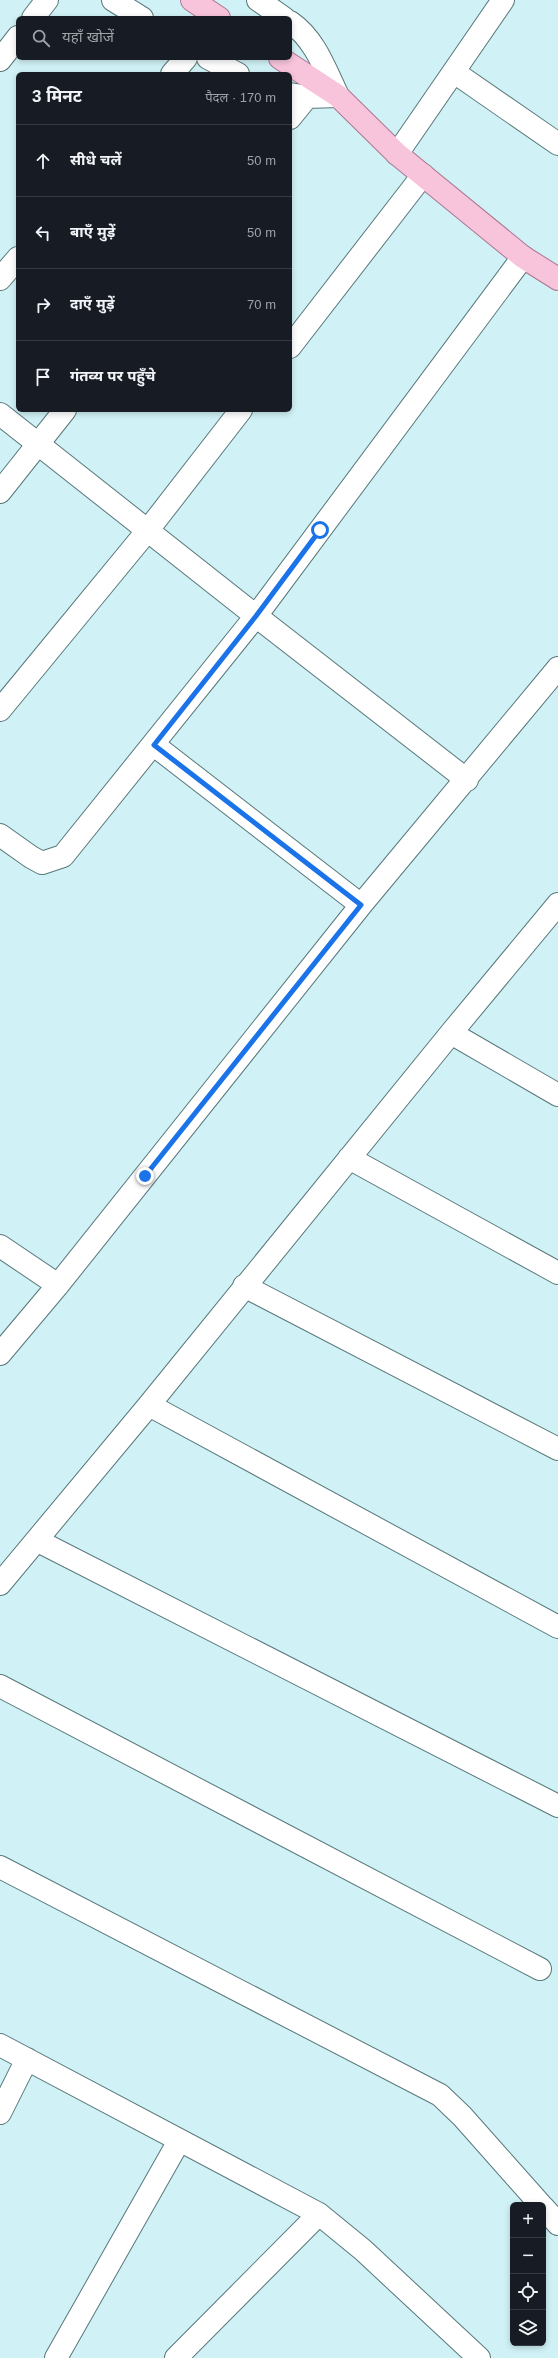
<!DOCTYPE html>
<html lang="hi">
<head>
<meta charset="utf-8">
<style>
	body { margin:0; font-family:Arial,"Noto Sans Devanagari",sans-serif; background:#242831; color:#f1f3f6 }
	.controls { position:absolute; right:12px; bottom:12px; display:grid; overflow:hidden; border-radius:6px; box-shadow:0 2px 6px #0003 }
	.controls button { width:36px; height:36px; display:grid; place-items:center; padding:0; border:0; border-bottom:1px solid #363941; background:#171b24; color:#f1f3f6; font:20px sans-serif }
	.stop { position:absolute; width:12px; height:12px; margin:-9px; border:3px solid #1a73e8; border-radius:50%; background:#fff }
	.stop.end { background:#1a73e8; border-color:#fff; box-shadow:0 1px 4px #0008 }
	.list { margin:0; padding:0; list-style:none }
	h2 { display:flex; justify-content:space-between; align-items:center; height:52px; margin:0; padding:0 16px; font-size:17px }
	h2 small { font-size:13px; font-weight:400; color:#9ea1a6 }
	.list li { display:grid; grid-template-columns:26px 1fr auto; gap:12px; align-items:center; box-sizing:border-box; height:72px; padding:0 16px; border-top:1px solid #363941 }
	.list b { display:block; font-size:15px; white-space:nowrap }
	.list em { font-size:13px; font-style:normal; color:#9ea1a6 }
	.icon { flex:none; width:22px; height:22px; fill:none; stroke:currentColor; stroke-width:2; stroke-linecap:round; stroke-linejoin:round }
	.map { position:relative; flex:none; width:558px; height:2358px; overflow:hidden }
	.search { position:absolute; background:#171b24; box-shadow:0 2px 6px #0003; left:16px; top:16px; width:276px; height:44px; display:flex; align-items:center; gap:10px; box-sizing:border-box; padding:0 14px; border-radius:6px; color:#9ea1a6; font-size:15px }
	.panel { position:absolute; background:#171b24; box-shadow:0 2px 6px #0003; left:16px; top:72px; width:276px; height:340px; border-radius:6px }
	.map>svg:first-child { display:block }
	.lines { fill:none; stroke-linecap:round; stroke-linejoin:round }
	.minor-casing { stroke:#58777a; stroke-width:24 }
	.major-casing { stroke:#ab7791; stroke-width:24 }
	.minor { stroke:#fff; stroke-width:22 }
	.major { stroke:#f8c4db; stroke-width:22 }
	.route { stroke:#1a73e8; stroke-width:5 }
</style>
</head>
<body>
<div class="map">
<svg width="558" height="2358" viewBox="0 0 558 2358">
	<rect width="100%" height="100%" fill="#d0f2f6"/>
	<g class="lines">
		<g class="minor-casing">
			<path id="minor" d="M113,0l29,18
				M258,0l26,18
				M33,18l14,-18
				M290,22c25,17 35,47 48,74l-31,1 -17,-3
				M208,58l30,16
				M0,60l18,-23
				M454,72l104,72
				M172,74l14,-16
				M290,118l17,-21
				M397,154l106,-154
				M0,279l18,-21
				M290,347l133,-172
				M0,414l256,202 211,164
				M0,492l65,-82
				M0,710l148,-180 93,-120
				M154,745l207,160
				M0,835l31,22 11,6 21,-7 193,-240 267,-359
				M451,1033l107,62
				M349,1158l209,115
				M0,1246l58,39
				M244,1286l314,163
				M0,1354l58,-69 303,-380 197,-237
				M149,1405l409,222
				M38,1541l520,265
				M0,1584l149,-179 302,-372 107,-129
				M0,1686l540,283
				M0,1867l440,228 22,21 79,89
				M0,2045l319,169 44,36 116,108
				M0,2113l27,-54
				M543,2207l15,17
				M56,2358l123,-217
				M176,2358l143,-144"/>
		</g>
		<g class="major-casing">
			<path id="major" d="M192,0l27,18
				M280,58l58,38 59,58 126,103 35,22"/>
		</g>
		<use href="#minor" class="minor"/>
		<use href="#major" class="major"/>
	</g>
	<g class="lines">
		<path class="route" d="M145,1176l216,-271 -207,-160 102,-129 64,-86"/>
	</g>
</svg>
<div class="controls">
<button>+</button>
<button>−</button>
<button><svg class="icon" aria-label="locate" viewBox="0 0 24 24"><circle cx="12" cy="12" r="6"/><path d="M12 2v4M12 18v4M2 12h4M18 12h4"/></svg></button>
<button><svg class="icon" aria-label="layers" viewBox="0 0 24 24"><path d="M12 4l9 5-9 5-9-5zM3 14l9 5 9-5"/></svg></button>
</div>
<div class="stop" style="left:320px;top:530px"></div>
<div class="stop end" style="left:145px;top:1176px"></div>
<div class="search"><svg class="icon" aria-label="search" viewBox="0 0 24 24"><circle cx="10" cy="10" r="6"/><path d="M15 15l6 6"/></svg>यहाँ खोजें</div>
<section class="panel">
<h2>3 मिनट<small>पैदल · 170 m</small></h2>
<ul class="list">
<li><svg class="icon" aria-label="ahead" viewBox="0 0 24 24"><path d="M12 20V5M6 11l6-6 6 6"/></svg><div><b>सीधे चलें</b></div><em>50 m</em></li>
<li><svg class="icon" aria-label="left" viewBox="0 0 24 24"><path d="M17 20v-9H6M10 6l-5 5 5 5"/></svg><div><b>बाएँ मुड़ें</b></div><em>50 m</em></li>
<li><svg class="icon" aria-label="right" viewBox="0 0 24 24"><path d="M7 20v-9h11M14 6l5 5-5 5"/></svg><div><b>दाएँ मुड़ें</b></div><em>70 m</em></li>
<li><svg class="icon" aria-label="arrive" viewBox="0 0 24 24"><path d="M6 21V4h12l-3 4 3 4H6"/></svg><div><b>गंतव्य पर पहुँचे</b></div></li>
</ul>
</section>
</div>
</body>
</html>
